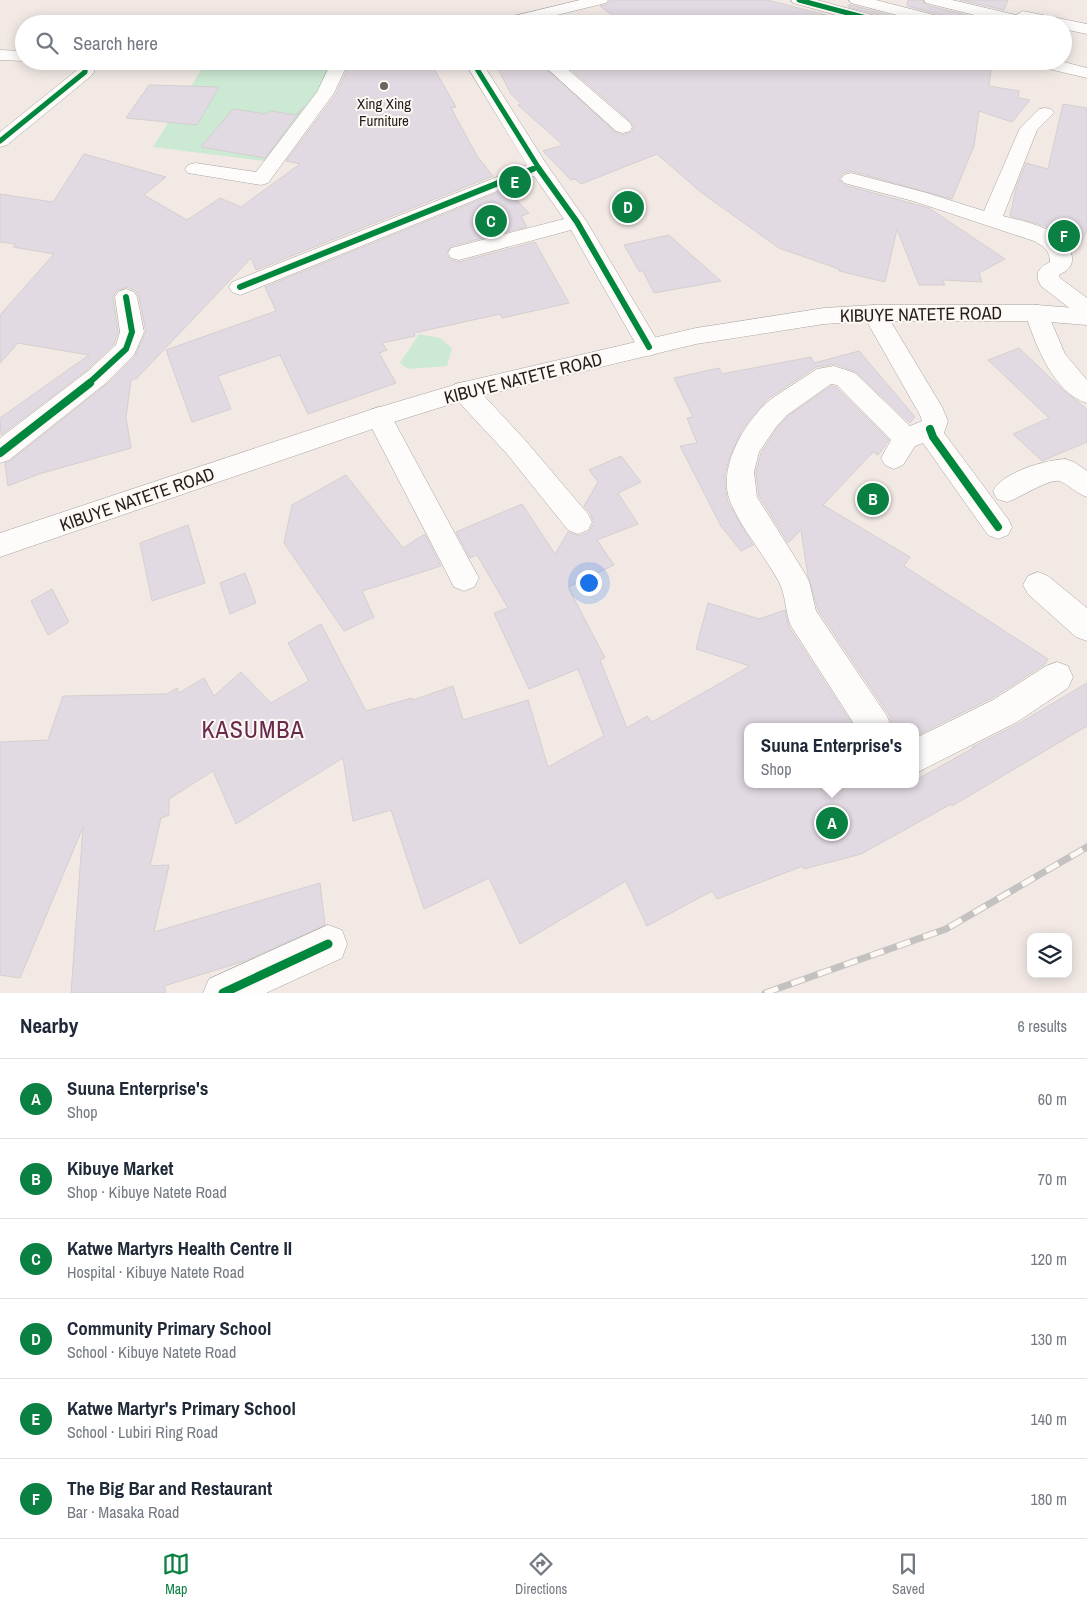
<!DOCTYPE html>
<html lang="en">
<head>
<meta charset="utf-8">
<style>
	body { margin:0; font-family:"Archivo Narrow",sans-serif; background:#f2f2f3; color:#1f2937 }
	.controls { position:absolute; right:15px; bottom:15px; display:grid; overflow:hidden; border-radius:10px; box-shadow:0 2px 12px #0003 }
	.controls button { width:45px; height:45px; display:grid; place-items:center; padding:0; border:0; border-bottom:1px solid #e0e1e3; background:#fff; color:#1f2937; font:25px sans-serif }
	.you { position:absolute; left:588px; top:582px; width:18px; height:18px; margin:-12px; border:4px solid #fff; border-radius:50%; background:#1a73e8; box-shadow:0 0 0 8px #1a73e833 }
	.badge { display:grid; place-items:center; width:32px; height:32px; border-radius:50%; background:#0b8043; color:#fff; font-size:16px; font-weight:700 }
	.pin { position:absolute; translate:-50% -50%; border:2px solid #fff; box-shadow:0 1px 5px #0006 }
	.popup { position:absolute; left:744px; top:723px; width:175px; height:65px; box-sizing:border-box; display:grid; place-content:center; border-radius:10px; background:#fff; filter:drop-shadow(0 1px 4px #0005); font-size:16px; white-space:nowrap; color:#747a83 }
	.popup b { font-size:19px; color:#1f2937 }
	.popup::after { content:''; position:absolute; left:50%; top:100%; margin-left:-10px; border:10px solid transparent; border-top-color:#fff }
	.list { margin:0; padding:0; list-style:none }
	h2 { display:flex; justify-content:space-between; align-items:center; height:65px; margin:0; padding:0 20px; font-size:21px }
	h2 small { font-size:16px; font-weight:400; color:#747a83 }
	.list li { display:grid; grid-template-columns:32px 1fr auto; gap:15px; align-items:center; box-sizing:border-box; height:80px; padding:0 20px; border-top:1px solid #e0e1e3 }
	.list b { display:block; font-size:19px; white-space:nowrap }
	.list p { margin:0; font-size:16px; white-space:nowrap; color:#747a83 }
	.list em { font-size:16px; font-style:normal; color:#747a83 }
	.icon { flex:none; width:28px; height:28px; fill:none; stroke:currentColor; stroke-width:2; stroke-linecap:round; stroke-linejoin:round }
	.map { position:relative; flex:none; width:1087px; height:993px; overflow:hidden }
	.search { position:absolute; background:#fff; box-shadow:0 2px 12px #0003; left:15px; right:15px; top:15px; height:55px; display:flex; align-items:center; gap:12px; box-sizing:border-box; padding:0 18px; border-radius:28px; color:#747a83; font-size:19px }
	.sheet { height:545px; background:#fff }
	nav { display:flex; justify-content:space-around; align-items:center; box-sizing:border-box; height:70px; border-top:1px solid #e0e1e3; background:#fff; font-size:14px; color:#747a83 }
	nav a { display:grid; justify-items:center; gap:2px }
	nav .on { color:#0b8043 }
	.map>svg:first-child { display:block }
	.green { fill:#cce9d3 }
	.building { fill:#e2dae2; stroke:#d4cfcf }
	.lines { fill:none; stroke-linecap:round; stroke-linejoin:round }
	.minor-casing { stroke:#a8a29e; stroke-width:1 }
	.major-casing { stroke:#a8a29e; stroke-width:1 }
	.minor { fill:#fdfcfb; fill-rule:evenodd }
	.major { fill:#fdfcfb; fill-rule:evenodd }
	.rail-casing { stroke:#c4c2c0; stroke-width:7 }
	.rail { stroke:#fef8f4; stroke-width:5; stroke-dasharray:14; stroke-linecap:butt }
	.cycleway-far3-casing { stroke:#fef8f4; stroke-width:7 }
	.cycleway-far2-casing { stroke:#fef8f4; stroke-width:9 }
	.cycleway-far1-casing { stroke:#fef8f4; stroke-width:11 }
	.cycleway-casing { stroke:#fef8f4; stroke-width:12 }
	.cycleway-far3 { stroke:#00873e; stroke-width:5 }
	.cycleway-far2 { stroke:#00873e; stroke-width:6 }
	.cycleway-far1 { stroke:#00873e; stroke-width:8 }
	.cycleway { stroke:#00873e; stroke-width:9 }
	.poi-dot { fill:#6b6562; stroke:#fef8f4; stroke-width:2 }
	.labels { text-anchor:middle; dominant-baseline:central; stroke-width:4; stroke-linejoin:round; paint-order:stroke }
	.far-poi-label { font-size:15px; fill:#231e1b; stroke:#fef8f4 }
	.street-label { font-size:18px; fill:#231e1b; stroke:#fef8f4 }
	.near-quarter-label { font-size:24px; letter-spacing:1px; fill:#68294c; stroke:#fef8f4 }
</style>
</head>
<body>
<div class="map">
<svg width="1087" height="993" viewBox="0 0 1087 993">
	<rect width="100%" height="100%" fill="#f2e9e5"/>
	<path class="green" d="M324,61h21l-73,101 -119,-15 50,-80z
		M419,334l21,4 12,10 -5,18 -39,3 -8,-6z"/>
	<path class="building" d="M610,0h157l94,24h-267l22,-6 -16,-12 6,-1z
		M908,0h14l4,5 72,18 -37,1 -4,-5 -50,-13z
		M960,0h48l-4,10z
		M850,4l1,1 72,19h-38l2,-4 -4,-4 -35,-9z
		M351,61h71l10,4 24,42 -5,1 26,48 16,20 -237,94 -5,-12 -114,120 -6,2 -5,37 5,31 -92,26 -31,12 -3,-23 5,-2 97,-77 28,-28 11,-24 -7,-35 -3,-6 -9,-4 -10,3 -4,7 5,35 -4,12 -27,26 -86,65 -1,-17 89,-63 -71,-12 -18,20v-48l54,-61 -41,-7 3,-3 -16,-2v-48l53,8 31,-48 82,23 -22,18 43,25 33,-22 21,9 59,-43 -14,-3 50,-67z
		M494,61h43l78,71 7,3 10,-3 2,-6 -3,-4 -70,-61h431l-3,25 30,5 -1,7 12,2 -18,22 -33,-11 -5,35 -22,53 -101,-28 -8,2 -4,6 5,6 85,23 76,51 -26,14 3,9 -40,-2 3,5h-26l-22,-56 -12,53 -46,-11v-2l-60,-21 -77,-55 -45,-39 -76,30 -6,-5 -4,1 -28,-29 20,-6 -45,-40 3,-1 -10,-10z
		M149,85l70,2 -22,38 -71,-7z
		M1063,104l24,4v122l-6,12 -21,-7 -15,-9 -35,-10 6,-28 10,-25 22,6z
		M304,106l-39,52 -64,-11 32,-38 33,5 5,-3 25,4z
		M504,190l2,2 2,-1 21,22 -8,3 6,11 -76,19 -5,8 5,6 8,2 76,-20 34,61 -67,15 -2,-4 -86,19 1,3 -33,7 5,7 -8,3 17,30 -88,31 -28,-59 -62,21 13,33 -39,13 -26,-72 110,-39 -11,-24z
		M669,235l52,46 -67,12 -11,-22h-4l-15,-26z
		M1019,348l44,42 24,19v33l-45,19 -29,-27 36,-16 -61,-58z
		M859,351l56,66 -5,6 -54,-51 -21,-8 -19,3 -47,31 -19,21 -9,13 -12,27 -4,15v14l3,14 25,43 -12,6 -20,-25 -41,-80 17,-3 -10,-25 6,-1 -19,-39 45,-10 3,6 89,-17 3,6z
		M831,386l5,1 53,53 -11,15 -5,-3 -50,53 87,52 -6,9 144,93 -4,6 -52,33 -76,38v-9h-23l-4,-12 -71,-105 -10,-34 -7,-46 -13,13 -29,-47 -3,-24 5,-19 16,-25 11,-12z
		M621,456l20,26 -23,11 20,31 -41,16 17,25 -46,22 37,71 -5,2 27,68 20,-12 5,6 98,-56 -54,-17 12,-46 51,16 26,-9 4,17 65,100h-106v57h168v-4l59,-33h-3l46,-23 69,-41v43l-135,80 -1,-2 -90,50 -57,15 -1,-3 -86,33 -5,-8 -65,35 -21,-45 -106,63 -31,-66 -65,31 -33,-99 -38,11 -10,-63 -107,66 -23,-53 -44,28v16l-8,3 -11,48 19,-1 -15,67 166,-49 5,42 -80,36 -81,25 2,7h-95l12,-166 -63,151 -20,-3v-233l48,-2 15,-44 104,-2 10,-6 2,5 25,-15 10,18 27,-24 30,31 38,-22 -21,-38 33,-19 45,87 46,-13 1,2 40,-14 10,34 65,-20 20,67 56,-31 -26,-67 -49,20 -35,-76 14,-5 -31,-53 -7,3 -14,-26 66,-28 33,50 13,-22 11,4 10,-4 5,-9 -4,-10 -6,-7 14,-24 -9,-12z
		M346,475l57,73 22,-14 16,32 -79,25 12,26 -30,14 -60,-88 8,-38z
		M188,525l17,58 -53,18 -12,-58z
		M245,573l11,30 -26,11 -10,-31z
		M52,589l17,33 -21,13 -17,-34z"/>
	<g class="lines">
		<g class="minor-casing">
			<path id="minor" d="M791,0h26l66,18 2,3 -2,3h-14l-76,-21z
				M849,0h27l81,21 2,3h-28l-80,-21z
				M924,0h28l64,15 7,-4 64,13v10l-24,-5v-5l-35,-2 -2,2h-15l-85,-21z
				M77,61h18l-1,11 -3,4 -84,69 -7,2v-15l77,-62z
				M332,61h17l-15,32 -66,90 -7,2 -73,-12 -3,-4 3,-4 7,-2 61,9 61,-80z
				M464,61h17l66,104 40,57 74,125 -4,6 -8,3 -8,-3 -70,-123 -112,30 -8,-2 -3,-5 3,-5 113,-29 -30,-43 -286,116 -8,3 -8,-3 -3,-5 3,-5 295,-117z
				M539,61h19l72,62 2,4 -2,4 -7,2 -7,-2z
				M1030,61h30l27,7v10l-55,-13z
				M1045,108l6,1 3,4 -17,17 -34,86c22,6 65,13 69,41 1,10 -5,14 -13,18l1,3 27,20v17l-10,-1 -36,-28c-7,-12 -3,-18 9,-24 0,-12 -7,-16 -16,-21l-121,-40 -69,-18 -3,-4 3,-4 7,-2 76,20 57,18 36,-83 19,-19z
				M126,289l8,3 3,5 7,35 -10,23 -28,28 -97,77 -9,3v-25l88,-67 28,-26 4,-13 -5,-35 3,-5z
				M874,305l8,2 60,100 6,14 -4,12 64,86 4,8 -4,8 -10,4 -10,-4 -65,-92 -8,3 -12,19 -9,4 -9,-4 -4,-7 10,-18 -54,-55 -6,-1 -44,31 -11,12 -17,25 -5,20 3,25 47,75 5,9 7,30 71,105 4,11h-35l-65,-101c-6,-14 -5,-31 -12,-44 -14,-26 -38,-54 -49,-81 -13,-33 15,-80 40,-101 15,-11 32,-21 47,-31l17,-3 21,7 55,53 12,-5 -2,-6 -58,-102 4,-6z
				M1037,305l8,2 20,47 22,26v23c-34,-10 -52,-60 -62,-90l4,-6z
				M464,382l9,2 52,56 63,74 4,8 -4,8 -10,4 -10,-4 -61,-76 -52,-56 -3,-7 3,-7z
				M379,407l9,3 86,159 5,9 -5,9 -10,4 -10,-4 -88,-170 4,-7z
				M1065,459l9,3 13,9v26c-10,-3 -20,-14 -28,-16 -11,-2 -39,17 -52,21l-10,-3 -4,-8c10,-19 52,-31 72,-32z
				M1038,572l10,4 39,32v33l-11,-4 -48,-43 -5,-9 5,-9z
				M1057,662l11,4 5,11 -5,11 -51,34 -101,51v-35l77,-38 53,-34z
				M328,925l14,5 5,14 -5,14 -76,35h-63l6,-14z"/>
		</g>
		<g class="major-casing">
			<path id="major" d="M580,0h28l-2,3 -86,21h-29l2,-3z
				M0,50l24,1v10l-24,-1z
				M874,305h163l50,4v16l-50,-4h-163l-50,3 -128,20 -232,56 -77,24 -387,133v-24l370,-123 94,-28 232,-54 128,-20z"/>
		</g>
		<use href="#minor" class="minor"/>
		<use href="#major" class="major"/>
		<g class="rail-casing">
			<path id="rail" d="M765,993l181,-64 141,-82"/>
		</g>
		<use href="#rail" class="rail"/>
		<g class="cycleway-far3-casing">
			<path id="cycleway-far3" d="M799,0l90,24
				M472,61l68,109
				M0,141l85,-69 1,-11
				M530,170l8,-3"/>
		</g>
		<g class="cycleway-far2-casing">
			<path id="cycleway-far2" d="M539,169l38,53 72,125
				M240,287l293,-118
				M88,384l38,-35 6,-17 -6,-35"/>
		</g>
		<g class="cycleway-far1-casing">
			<path id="cycleway-far1" d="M930,429l3,8 65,90
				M0,453l90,-70"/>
		</g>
		<g class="cycleway-casing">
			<path id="cycleway" d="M223,993l105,-49"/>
		</g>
		<use href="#cycleway-far3" class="cycleway-far3"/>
		<use href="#cycleway-far2" class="cycleway-far2"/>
		<use href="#cycleway-far1" class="cycleway-far1"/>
		<use href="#cycleway" class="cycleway"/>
	</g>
	<circle class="poi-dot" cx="384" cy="86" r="5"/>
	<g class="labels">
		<g class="far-poi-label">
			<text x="384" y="103">Xing Xing<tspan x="384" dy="17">Furniture</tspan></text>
		</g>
		<g class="street-label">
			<text transform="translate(921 314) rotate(-1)">KIBUYE NATETE ROAD</text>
			<text transform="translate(523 378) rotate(-14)">KIBUYE NATETE ROAD</text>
			<text transform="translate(137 499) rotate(-19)">KIBUYE NATETE ROAD</text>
		</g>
		<g class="near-quarter-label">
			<text x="253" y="729">KASUMBA</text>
		</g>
	</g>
</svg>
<div class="controls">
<button><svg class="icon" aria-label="layers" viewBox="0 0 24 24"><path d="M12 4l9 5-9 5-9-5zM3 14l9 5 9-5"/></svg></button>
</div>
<div class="you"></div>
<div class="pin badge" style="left:832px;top:823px">A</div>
<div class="popup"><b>Suuna Enterprise's</b>Shop</div>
<div class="pin badge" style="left:873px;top:499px">B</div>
<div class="pin badge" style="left:491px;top:221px">C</div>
<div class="pin badge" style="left:628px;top:207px">D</div>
<div class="pin badge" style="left:515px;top:182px">E</div>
<div class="pin badge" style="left:1064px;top:236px">F</div>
<div class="search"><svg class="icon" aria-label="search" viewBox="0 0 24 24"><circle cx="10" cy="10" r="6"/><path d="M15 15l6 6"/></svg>Search here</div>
</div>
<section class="sheet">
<h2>Nearby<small>6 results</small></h2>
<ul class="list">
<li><span class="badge">A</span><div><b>Suuna Enterprise's</b><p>Shop</p></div><em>60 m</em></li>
<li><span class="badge">B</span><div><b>Kibuye Market</b><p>Shop · Kibuye Natete Road</p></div><em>70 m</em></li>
<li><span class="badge">C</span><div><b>Katwe Martyrs Health Centre II</b><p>Hospital · Kibuye Natete Road</p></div><em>120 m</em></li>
<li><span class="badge">D</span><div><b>Community Primary School</b><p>School · Kibuye Natete Road</p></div><em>130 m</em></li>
<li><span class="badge">E</span><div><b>Katwe Martyr's Primary School</b><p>School · Lubiri Ring Road</p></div><em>140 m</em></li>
<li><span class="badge">F</span><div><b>The Big Bar and Restaurant</b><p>Bar · Masaka Road</p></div><em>180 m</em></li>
</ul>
</section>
<nav>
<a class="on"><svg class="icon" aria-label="map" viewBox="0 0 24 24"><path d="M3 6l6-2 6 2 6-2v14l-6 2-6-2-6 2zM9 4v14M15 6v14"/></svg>Map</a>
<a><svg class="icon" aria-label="directions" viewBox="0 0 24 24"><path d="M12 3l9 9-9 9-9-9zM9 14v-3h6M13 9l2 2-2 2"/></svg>Directions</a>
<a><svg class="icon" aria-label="saved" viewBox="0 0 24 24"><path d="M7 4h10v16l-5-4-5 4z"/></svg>Saved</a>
</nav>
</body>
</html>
